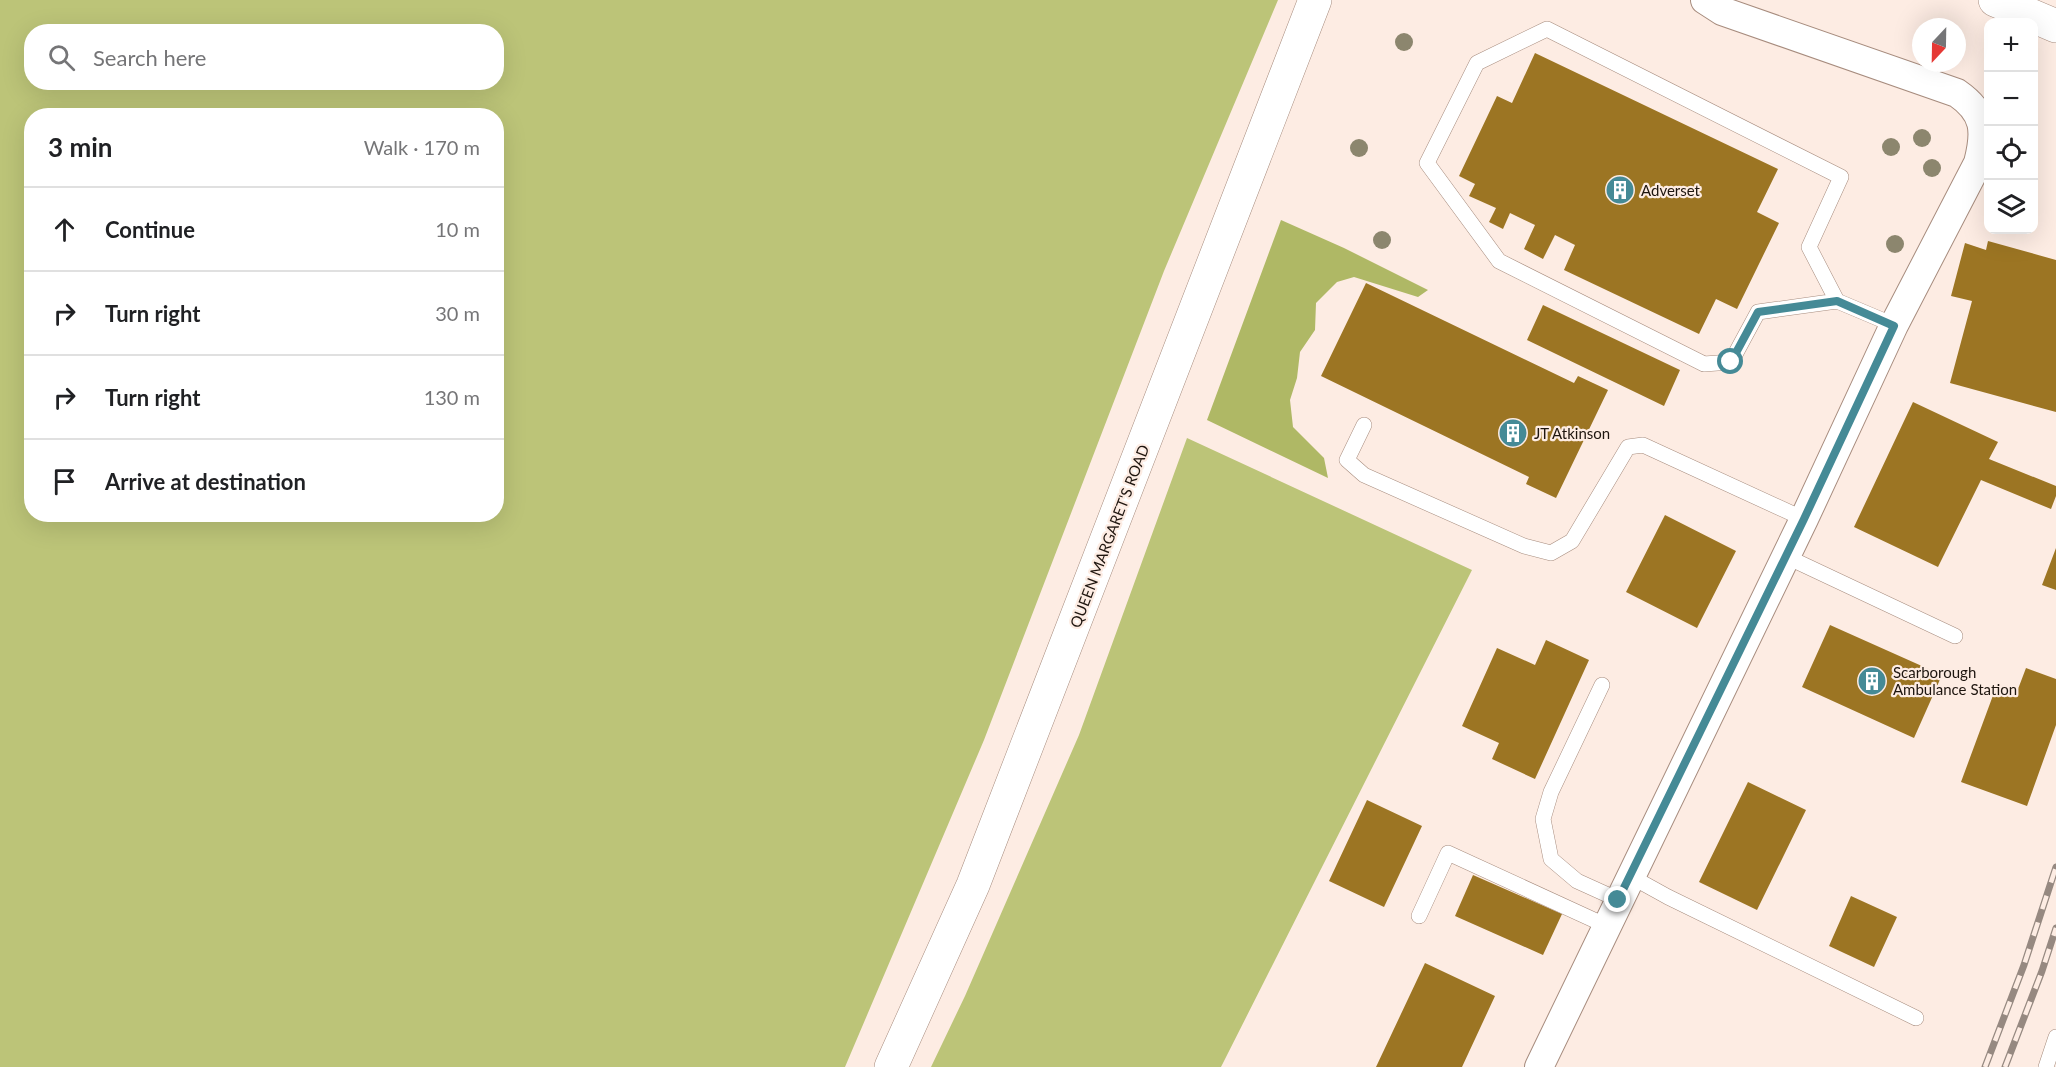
<!DOCTYPE html>
<html lang="en">
<head>
<meta charset="utf-8">
<style>
	body { margin:0; font-family:Lato,sans-serif; background:#f6f6f6; color:#202124 }
	.controls { position:absolute; right:18px; top:18px; display:grid; overflow:hidden; border-radius:12px; box-shadow:0 6px 24px #0002 }
	.controls button { width:54px; height:54px; display:grid; place-items:center; padding:0; border:0; border-bottom:2px solid #e0e0e0; background:#fff; color:#202124; font:30px sans-serif }
	.compass { position:absolute; left:1912px; top:18px; width:54px; height:54px; border-radius:50%; background:#fff; box-shadow:0 6px 24px #0002; rotate:202deg }
	.stop { position:absolute; width:18px; height:18px; margin:-14px; border:4px solid #458a96; border-radius:50%; background:#fff }
	.stop.end { background:#458a96; border-color:#fff; box-shadow:0 2px 6px #0008 }
	.list { margin:0; padding:0; list-style:none }
	h2 { display:flex; justify-content:space-between; align-items:center; height:78px; margin:0; padding:0 24px; font-size:26px }
	h2 small { font-size:20px; font-weight:400; color:#757577 }
	.list li { display:grid; grid-template-columns:39px 1fr auto; gap:18px; align-items:center; box-sizing:border-box; height:84px; padding:0 24px; border-top:2px solid #e0e0e0 }
	.list b { display:block; font-size:22px; white-space:nowrap }
	.list em { font-size:20px; font-style:normal; color:#757577 }
	.icon { flex:none; width:33px; height:33px; fill:none; stroke:currentColor; stroke-width:2; stroke-linecap:round; stroke-linejoin:round }
	.map { position:relative; flex:none; width:2056px; height:1067px; overflow:hidden }
	.search { position:absolute; background:#fff; box-shadow:0 6px 24px #0002; left:24px; top:24px; width:480px; height:66px; display:flex; align-items:center; gap:15px; box-sizing:border-box; padding:0 21px; border-radius:24px; color:#757577; font-size:22px }
	.panel { position:absolute; background:#fff; box-shadow:0 6px 24px #0002; left:24px; top:108px; width:480px; height:414px; border-radius:24px }
	.map>svg:first-child { display:block }
	.green { fill:#bcc478; fill-rule:evenodd }
	.forest { fill:#afb865 }
	.building { fill:#9c7523 }
	.lines { fill:none; stroke-linecap:round; stroke-linejoin:round }
	.lane-casing { stroke:#a78c7e; stroke-width:16 }
	.street-casing { stroke:#a78c7e; stroke-width:30 }
	.secondary-casing { stroke:#a78c7e; stroke-width:34 }
	.lane { stroke:#fff; stroke-width:15 }
	.street { stroke:#fff; stroke-width:28 }
	.secondary { stroke:#fff; stroke-width:33 }
	.rail-casing { stroke:#968981; stroke-width:7 }
	.rail { stroke:#fdece3; stroke-width:4.5; stroke-dasharray:14; stroke-linecap:butt }
	.tree { fill:#8c866e }
	.route { stroke:#458a96; stroke-width:8 }
	.labels { text-anchor:middle; dominant-baseline:central; stroke-width:4.5; stroke-linejoin:round; paint-order:stroke }
	.poi-label { font-size:15px; fill:#1e150f; stroke:#fdece3; text-anchor:start }
	.street-label { font-size:15px; fill:#1e150f; stroke:#fdece3 }
</style>
</head>
<body>
<div class="map">
<svg width="2056" height="1067" viewBox="0 0 2056 1067">
	<rect width="100%" height="100%" fill="#fdece3"/>
	<path class="green" d="M0,0h1278l-114,271 -180,469 -139,327h-845zM32,32h464v50h-464zM32,116h464v398h-464z
		M1187,438l285,132 -251,497h-290l34,-71 114,-261z"/>
	<path class="forest" d="M1281,220l63,28 84,42 -10,7 -64,-20 -17,5 -21,21 -1,27 -15,22 -3,26 -7,22 3,27 31,31 4,20 -121,-58z"/>
	<path class="building" d="M1535,53l243,116 -21,43 22,11 -42,86 -21,-10 -17,35 -135,-64 11,-25 -20,-10 -12,24 -19,-10 11,-24 -25,-12 -7,16 -14,-7 7,-14 -27,-12 6,-12 -16,-8 38,-80 15,7z
		M1988,241l68,19v152l-106,-29 22,-82 -21,-5 14,-53 21,7z
		M1366,283l208,100 4,-7 30,14 -52,108 -30,-14 3,-7 -208,-101z
		M1543,305l137,65 -16,36 -137,-66z
		M1913,402l85,40 -9,17 67,27v10l-5,13 -70,-29 -43,87 -84,-40z
		M1665,515l71,36 -39,77 -71,-36z
		M2056,548v42l-14,-5z
		M1830,625l112,50 -28,63 -112,-51z
		M1546,640l43,20 -54,119 -43,-20 7,-16 -37,-17 35,-78 38,17z
		M2026,668l30,11v46l-29,81 -66,-24 34,-92 20,7z
		M1748,782l58,28 -49,100 -58,-28z
		M1367,800l55,26 -38,81 -55,-26z
		M1473,875l89,39 -19,41 -88,-39z
		M1851,896l46,21 -23,50 -45,-21z
		M1425,963l70,33 -33,71h-86z"/>
	<g class="lines">
		<g class="lane-casing">
			<path id="lane" d="M1837,301l-28,-54 32,-70 -294,-148 -70,34 -50,100 72,98 205,103 27,-2 27,-50 79,-11 57,24
				M1364,425l-17,35 17,15 160,71 27,7 21,-12 56,-94 15,-2 161,74
				M1785,556l170,80
				M1602,685l-51,107 -8,27 8,40 26,22 42,19
				M1630,876l38,21 248,121
				M1419,916l29,-63 159,73
				M2046,1067l10,-30"/>
		</g>
		<g class="street-casing">
			<path id="street" d="M1539,1067l265,-548 90,-194 84,-162c8,-31 8,-50 -21,-70l-235,-82 -17,-11"/>
		</g>
		<g class="secondary-casing">
			<path id="secondary" d="M1995,0l61,26
				M891,1067l82,-182 342,-885"/>
		</g>
		<use href="#lane" class="lane"/>
		<use href="#street" class="street"/>
		<use href="#secondary" class="secondary"/>
		<g class="rail-casing">
			<path id="rail" d="M1985,1067l39,-102 32,-98
				M2005,1067l37,-96 14,-43"/>
		</g>
		<use href="#rail" class="rail"/>
	</g>
	<g class="tree">
		<circle cx="1404" cy="42" r="9"/>
		<circle cx="1922" cy="138" r="9"/>
		<circle cx="1891" cy="147" r="9"/>
		<circle cx="1359" cy="148" r="9"/>
		<circle cx="1932" cy="168" r="9"/>
		<circle cx="1382" cy="240" r="9"/>
		<circle cx="1895" cy="244" r="9"/>
	</g>
	<g class="lines">
		<path class="route" d="M1618,900l186,-381 90,-193 -57,-25 -79,11 -27,50"/>
	</g>
	<defs>
		<g id="building-disc" transform="scale(1.5)"><circle r="9.5" fill="#458a96" stroke="#fdece3"/><path d="M-4-6H4V6H1V3H-1V6H-4ZM-2.5-4.3h1.7v1.8h-1.7ZM.8-4.3h1.7v1.8H.8ZM-2.5-1h1.7V.8h-1.7ZM.8-1h1.7V.8H.8Z" fill="#fff"/></g>
	</defs>
	<g fill-rule="evenodd">
		<use href="#building-disc" x="1620" y="190"/>
		<use href="#building-disc" x="1513" y="433"/>
		<use href="#building-disc" x="1872" y="681"/>
	</g>
	<g class="labels">
		<g class="poi-label">
			<text x="1641" y="190">Adverset</text>
			<text x="1534" y="433">JT Atkinson</text>
			<text x="1893" y="672">Scarborough<tspan x="1893" dy="17">Ambulance Station</tspan></text>
		</g>
		<g class="street-label">
			<text transform="translate(1109 536) rotate(-69)">QUEEN MARGARET'S ROAD</text>
		</g>
	</g>
</svg>
<div class="controls">
<button>+</button>
<button>−</button>
<button><svg class="icon" aria-label="locate" viewBox="0 0 24 24"><circle cx="12" cy="12" r="6"/><path d="M12 2v4M12 18v4M2 12h4M18 12h4"/></svg></button>
<button><svg class="icon" aria-label="layers" viewBox="0 0 24 24"><path d="M12 4l9 5-9 5-9-5zM3 14l9 5 9-5"/></svg></button>
</div>
<svg class="compass" viewBox="-18 -18 36 36"><path d="M0-13l5 13h-10z" fill="#e53935"/><path d="M0 13l5-13h-10z" fill="#757577"/></svg>
<div class="stop" style="left:1731px;top:362px"></div>
<div class="stop end" style="left:1618px;top:900px"></div>
<div class="search"><svg class="icon" aria-label="search" viewBox="0 0 24 24"><circle cx="10" cy="10" r="6"/><path d="M15 15l6 6"/></svg>Search here</div>
<section class="panel">
<h2>3 min<small>Walk · 170 m</small></h2>
<ul class="list">
<li><svg class="icon" aria-label="ahead" viewBox="0 0 24 24"><path d="M12 20V5M6 11l6-6 6 6"/></svg><div><b>Continue</b></div><em>10 m</em></li>
<li><svg class="icon" aria-label="right" viewBox="0 0 24 24"><path d="M7 20v-9h11M14 6l5 5-5 5"/></svg><div><b>Turn right</b></div><em>30 m</em></li>
<li><svg class="icon" aria-label="right" viewBox="0 0 24 24"><path d="M7 20v-9h11M14 6l5 5-5 5"/></svg><div><b>Turn right</b></div><em>130 m</em></li>
<li><svg class="icon" aria-label="arrive" viewBox="0 0 24 24"><path d="M6 21V4h12l-3 4 3 4H6"/></svg><div><b>Arrive at destination</b></div></li>
</ul>
</section>
</div>
</body>
</html>
